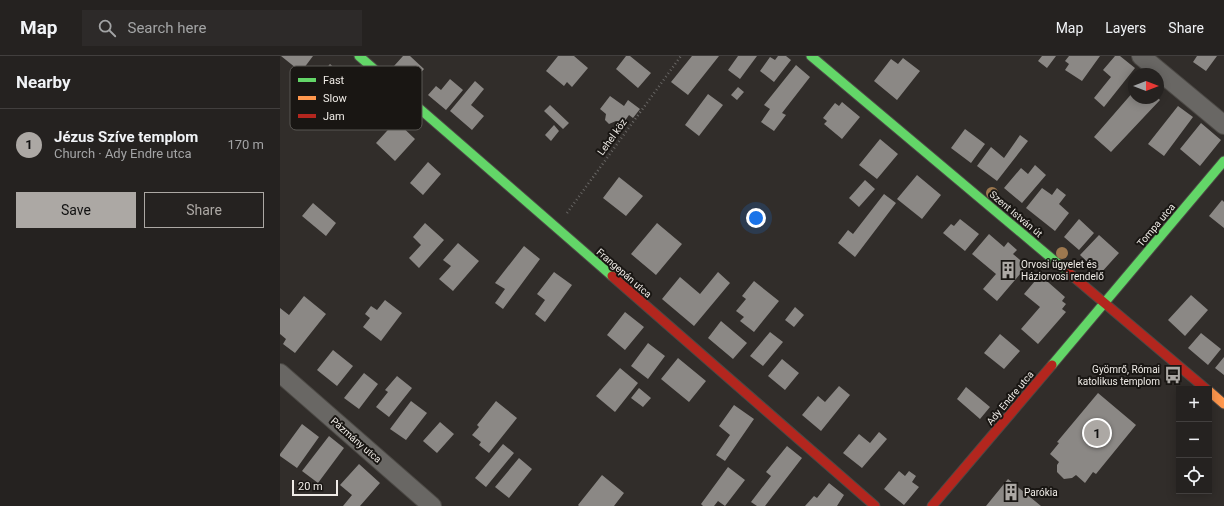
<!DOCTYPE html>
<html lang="en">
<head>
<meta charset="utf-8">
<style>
	body { margin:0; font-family:Roboto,sans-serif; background:#2d2a29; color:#f1f3f6 }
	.controls { position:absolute; right:12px; bottom:12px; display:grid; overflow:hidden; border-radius:0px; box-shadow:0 2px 10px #0003 }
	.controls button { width:36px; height:36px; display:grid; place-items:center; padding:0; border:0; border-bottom:1px solid #423f3e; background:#252220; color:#f1f3f6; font:20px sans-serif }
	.compass { position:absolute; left:848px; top:12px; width:36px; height:36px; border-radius:50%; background:#252220; box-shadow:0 2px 10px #0003; rotate:90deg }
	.scale { position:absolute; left:12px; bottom:10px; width:46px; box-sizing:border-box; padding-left:4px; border:2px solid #efebe6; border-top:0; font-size:11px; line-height:14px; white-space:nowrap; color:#efebe6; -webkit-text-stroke:3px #191613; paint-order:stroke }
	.you { position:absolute; left:476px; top:162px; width:14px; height:14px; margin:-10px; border:3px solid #fff; border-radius:50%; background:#1a73e8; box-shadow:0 0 0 6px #1a73e833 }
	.badge { display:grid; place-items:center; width:26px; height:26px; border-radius:50%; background:#aca8a4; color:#111; font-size:13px; font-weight:700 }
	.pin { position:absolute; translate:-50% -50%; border:2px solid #fff; box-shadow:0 1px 4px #0006 }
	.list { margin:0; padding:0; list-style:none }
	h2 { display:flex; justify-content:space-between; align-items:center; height:52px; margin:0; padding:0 16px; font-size:17px }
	h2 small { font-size:13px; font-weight:400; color:#a3a4a5 }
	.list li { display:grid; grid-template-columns:26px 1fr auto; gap:12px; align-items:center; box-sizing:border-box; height:72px; padding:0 16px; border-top:1px solid #423f3e }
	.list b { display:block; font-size:15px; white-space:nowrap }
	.list p { margin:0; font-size:13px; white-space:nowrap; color:#a3a4a5 }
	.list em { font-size:13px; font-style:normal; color:#a3a4a5 }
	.actions { display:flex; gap:8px; padding:12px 16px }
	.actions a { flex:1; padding:9px 0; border:1px solid #aca8a4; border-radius:0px; text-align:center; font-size:14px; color:#aca8a4 }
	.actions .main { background:#aca8a4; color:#111 }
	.icon { flex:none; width:22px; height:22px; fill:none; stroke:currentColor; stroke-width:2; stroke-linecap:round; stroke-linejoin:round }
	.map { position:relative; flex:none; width:944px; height:450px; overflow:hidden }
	header { display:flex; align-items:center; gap:24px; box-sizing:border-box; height:56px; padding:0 20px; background:#252220; border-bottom:1px solid #423f3e }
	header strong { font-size:19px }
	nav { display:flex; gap:22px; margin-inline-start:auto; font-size:14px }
	.search { width:280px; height:36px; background:#2d2a29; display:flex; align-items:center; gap:10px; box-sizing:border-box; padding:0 14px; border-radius:0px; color:#a3a4a5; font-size:15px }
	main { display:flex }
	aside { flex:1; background:#252220 }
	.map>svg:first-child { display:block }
	.building { fill:#8b8885 }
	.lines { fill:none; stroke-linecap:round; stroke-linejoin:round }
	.street-casing { stroke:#4c4945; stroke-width:20 }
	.fast-casing { stroke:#4c4945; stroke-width:11 }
	.slow-casing { stroke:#4c4945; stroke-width:11 }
	.jam-casing { stroke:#4c4945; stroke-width:11 }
	.path { stroke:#696765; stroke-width:2.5; stroke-dasharray:1 3; stroke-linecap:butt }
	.street { stroke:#696764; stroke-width:18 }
	.fast { stroke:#63d668; stroke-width:9 }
	.slow { stroke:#ff974d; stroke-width:9 }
	.jam { stroke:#b3261e; stroke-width:9 }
	.tree { fill:#9d784f }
	.labels { text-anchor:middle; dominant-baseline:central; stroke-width:4; stroke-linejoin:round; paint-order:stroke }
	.street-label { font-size:10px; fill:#efebe6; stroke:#191613 }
	.poi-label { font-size:10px; fill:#efebe6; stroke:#191613; text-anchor:start }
	.key { fill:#191613; stroke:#595652; stroke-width:1 }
	.key-label { font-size:11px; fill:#efebe6 }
</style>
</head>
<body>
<header>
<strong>Map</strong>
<div class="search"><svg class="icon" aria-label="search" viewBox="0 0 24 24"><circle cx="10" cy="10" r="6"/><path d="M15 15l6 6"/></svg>Search here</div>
<nav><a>Map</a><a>Layers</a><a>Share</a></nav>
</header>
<main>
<aside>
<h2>Nearby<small></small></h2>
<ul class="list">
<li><span class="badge">1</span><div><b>Jézus Szíve templom</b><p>Church · Ady Endre utca</p></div><em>170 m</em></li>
</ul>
<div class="actions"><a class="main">Save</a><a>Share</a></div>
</aside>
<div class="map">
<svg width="944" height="450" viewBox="0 0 944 450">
	<rect width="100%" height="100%" fill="#312d2a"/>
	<path class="building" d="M1,0h32l-12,16z
		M123,0h7l14,13 -11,13 -19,-16z
		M278,0h16l14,12 -16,19 -5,-5 -3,4 -18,-15z
		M346,0h4l21,17 -13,15 -22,-19z
		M412,0h27l-31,39 -17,-13z
		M458,0h19l-17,23 -12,-9z
		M498,0h8l5,4 -17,22 -14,-11 10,-14 5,3z
		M762,0h14l-9,12 -9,-7z
		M789,0h31l-18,25 -17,-11 4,-6 -4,-3z
		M835,0h5l15,12 -31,39 -10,-9 17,-21 -8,-7z
		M917,0h20l-11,15 -13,-9z
		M623,2l17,13 -23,29 -23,-19 17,-22 7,5z
		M50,8l20,18 -15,16 -19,-18z
		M516,9l14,12 -28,36 4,2 -12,16 -13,-9 9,-13 -6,-4z
		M170,23l13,11 -17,20 -18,-15 8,-9 5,4z
		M195,25l9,8 -13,16 13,11 -12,14 -22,-19z
		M458,31l6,5 -7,8 -6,-5z
		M854,35v7h24l2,2 -49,52 -17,-15z
		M428,38l15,11 -24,31 -14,-11z
		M330,40l14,10 4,-6 12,9 -7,9 -4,-3 -7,10 -6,-4 -7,3 -4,-4 1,-6 -6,-5z
		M562,46l18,15 -18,22 -18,-15 3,-3 -4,-3 12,-15 4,3z
		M270,49l19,18 -6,6 -19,-18z
		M898,50l15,11 -29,39 -16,-12z
		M116,65l19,18 -20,22 -19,-18z
		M921,67l20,17 -21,26 -20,-17z
		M274,69l5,6 -8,10 -6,-6z
		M685,73l20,15 -14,19 -20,-15z
		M740,79l8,6 -31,40 -20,-15 14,-19 13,11z
		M600,83l18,15 -21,25 -18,-14z
		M148,106l13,12 -18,21 -13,-12z
		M755,109l11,10 -24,28 -18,-15 17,-20 7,6z
		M637,119l24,20 -19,24 -25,-20z
		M339,121l24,19 -17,20 -23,-18z
		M585,124l10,9 -16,18 -10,-9z
		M762,132l10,7 5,-7 9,7 -7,9 10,9 -14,18 -29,-23z
		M604,138l12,9 -41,54 -17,-14 10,-13 5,4z
		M942,144l2,2v26l-15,-12z
		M33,147l23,20 -10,13 -24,-20z
		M680,163l19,15 -14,17 -22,-18 8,-9 3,2z
		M799,163l15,14 -15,17 -15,-13z
		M145,167l19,17 -25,28 -10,-10 12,-13 -8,-8z
		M377,167l25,21 -26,31 -25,-21z
		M709,178l15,13 4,-5 9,8 -4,4 14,12 -30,35 -14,-12 13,-15 -24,-20z
		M819,179l20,18 -19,21 -20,-19z
		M178,187l21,18 -26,30 -14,-12 12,-13 -8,-6z
		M244,190l16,13 -37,50 -8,-6 10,-14 -10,-6z
		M274,216l18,13 -27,37 -10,-8 10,-14 -8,-6z
		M438,216l12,11 -36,43 -32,-27 18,-22 20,17z
		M760,219l25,22 -3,4 4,3 -4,5 4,3 -28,32 -17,-15 19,-22 -16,-13z
		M474,225l25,20 -25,31 -14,-11 4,-4 -8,-6 10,-12 -4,-3z
		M911,239l17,15 -23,26 -17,-16z
		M24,240l22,18 -31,39 -12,-9 3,-5 -6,-5v-26l9,7z
		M105,244l17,13 -21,28 -18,-14 7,-9 -5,-4 6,-8 6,4z
		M515,251l9,8 -10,12 -9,-7z
		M345,256l19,15 -19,23 -18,-15z
		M441,265l26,22 -14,16 -25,-21z
		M490,276l13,10 -20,24 -13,-10z
		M921,277l20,16 -13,16 -20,-17z
		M720,278l20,17 -16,18 -20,-16z
		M368,287l17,13 -17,23 -17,-13z
		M53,294l20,16 -16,20 -20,-16z
		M944,301v18l-9,-7z
		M398,302l28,23 -17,21 -28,-23z
		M502,303l17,14 -14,17 -17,-14z
		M340,312l18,15 -23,29 -19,-16z
		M84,317l14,11 -19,25 -15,-11z
		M117,320l15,12 -23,29 -13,-10 12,-15 -3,-2z
		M559,330l11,9 -29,36 -19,-16 16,-19 7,6z
		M686,331l24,20 -10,12 -23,-20z
		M359,332l12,10 -8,9 -12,-9z
		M818,337l38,32 -40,49 -3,-2 -8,11 -9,-8 -4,3 -8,1 -7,-7v-7l2,-3 -9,-8 9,-11 -2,-1z
		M131,345l16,12 -21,27 -16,-11z
		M216,345l21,17 -28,35 -10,-8 2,-3 -9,-7 7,-8 -2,-2z
		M454,349l20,14 -29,42 -9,-6 14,-20 -11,-9z
		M160,366l14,12 -17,19 -14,-12z
		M22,368l17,13 -22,31 -17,-12v-2z
		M599,376l8,7 -25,29 -19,-15 16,-19 11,9z
		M49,380l15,12 -26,35 -16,-12z
		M223,388l11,9 -28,34 -11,-9z
		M507,390l15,12 -37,48h-8l-6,-4 20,-26 -5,-4z
		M239,402l13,11 -23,29 -14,-11z
		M79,408l21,19 -20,23h-17l9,-11 -12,-10z
		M448,411l17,13 -20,26 -7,-5 -4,5h-11l-2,-2z
		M619,415l6,5 4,-5 7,5 -4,6 7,5 -15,18 -20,-16z
		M322,419l22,18 -10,13h-35l-1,-1z
		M728,423l33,27h-55z
		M549,427l15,12 -7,11h-32l9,-10 3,2z"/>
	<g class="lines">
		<g class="street-casing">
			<path id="street" d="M861,0l83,69
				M0,317l152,133"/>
		</g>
		<g class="fast-casing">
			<path id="fast" d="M79,0l253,220
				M531,0l258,217
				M772,309l172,-204"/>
		</g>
		<g class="slow-casing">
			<path id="slow" d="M929,335l15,13"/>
		</g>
		<g class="jam-casing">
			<path id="jam" d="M789,217l137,116
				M332,220l263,230
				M652,450l120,-141"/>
		</g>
		<path class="path" d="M287,157l114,-157"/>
		<use href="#street" class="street"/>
		<use href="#fast" class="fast"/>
		<use href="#slow" class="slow"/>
		<use href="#jam" class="jam"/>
	</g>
	<g class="tree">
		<circle cx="712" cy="137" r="6"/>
		<circle cx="782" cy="197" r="6"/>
	</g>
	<defs>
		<g id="building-bare" transform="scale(1.38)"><path d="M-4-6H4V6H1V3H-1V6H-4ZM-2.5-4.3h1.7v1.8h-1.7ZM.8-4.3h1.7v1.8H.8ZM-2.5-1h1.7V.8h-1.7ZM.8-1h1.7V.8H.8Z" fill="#aca8a4" stroke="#191613" stroke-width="2.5" paint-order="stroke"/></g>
		<g id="bus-bare" transform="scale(1.38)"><path d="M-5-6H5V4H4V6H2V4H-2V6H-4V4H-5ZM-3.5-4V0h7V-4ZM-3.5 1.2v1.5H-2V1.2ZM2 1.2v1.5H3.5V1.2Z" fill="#aca8a4" stroke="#191613" stroke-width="2.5" paint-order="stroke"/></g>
	</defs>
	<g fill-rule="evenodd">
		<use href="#building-bare" x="728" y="214"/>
		<use href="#bus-bare" x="893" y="319"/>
		<use href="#building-bare" x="731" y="436"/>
	</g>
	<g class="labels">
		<g class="street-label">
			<text transform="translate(332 81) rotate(-54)">Lehel köz</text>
			<text transform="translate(736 158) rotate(40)">Szent István út</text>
			<text transform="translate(876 169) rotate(-50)">Tompa utca</text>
			<text transform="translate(344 217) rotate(41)">Frangepán utca</text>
			<text transform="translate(730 342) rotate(-50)">Ady Endre utca</text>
			<text transform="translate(76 384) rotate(41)">Pázmány utca</text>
		</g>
		<g class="poi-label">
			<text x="741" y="208">Orvosi ügyelet és<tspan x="741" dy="12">Háziorvosi rendelő</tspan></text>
			<text x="880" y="313" text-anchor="end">Gyömrő, Római<tspan x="880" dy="12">katolikus templom</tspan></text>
			<text x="744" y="436">Parókia</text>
		</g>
	</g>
	<rect x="10" y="10" width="132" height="64" rx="6" class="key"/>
	<rect x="18" y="22" width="18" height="4" fill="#63d668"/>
	<rect x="18" y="40" width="18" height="4" fill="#ff974d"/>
	<rect x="18" y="58" width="18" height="4" fill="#b3261e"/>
	<g class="key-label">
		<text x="43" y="28">Fast</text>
		<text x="43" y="46">Slow</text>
		<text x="43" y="64">Jam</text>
	</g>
</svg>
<div class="controls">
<button>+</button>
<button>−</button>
<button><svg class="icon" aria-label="locate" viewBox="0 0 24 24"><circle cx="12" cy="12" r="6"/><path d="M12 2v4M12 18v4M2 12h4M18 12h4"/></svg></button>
</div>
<svg class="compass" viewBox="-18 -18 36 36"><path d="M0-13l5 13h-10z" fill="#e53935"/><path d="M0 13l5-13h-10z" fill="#a3a4a5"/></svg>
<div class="scale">20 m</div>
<div class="you"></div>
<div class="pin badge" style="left:817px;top:377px">1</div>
</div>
</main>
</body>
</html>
